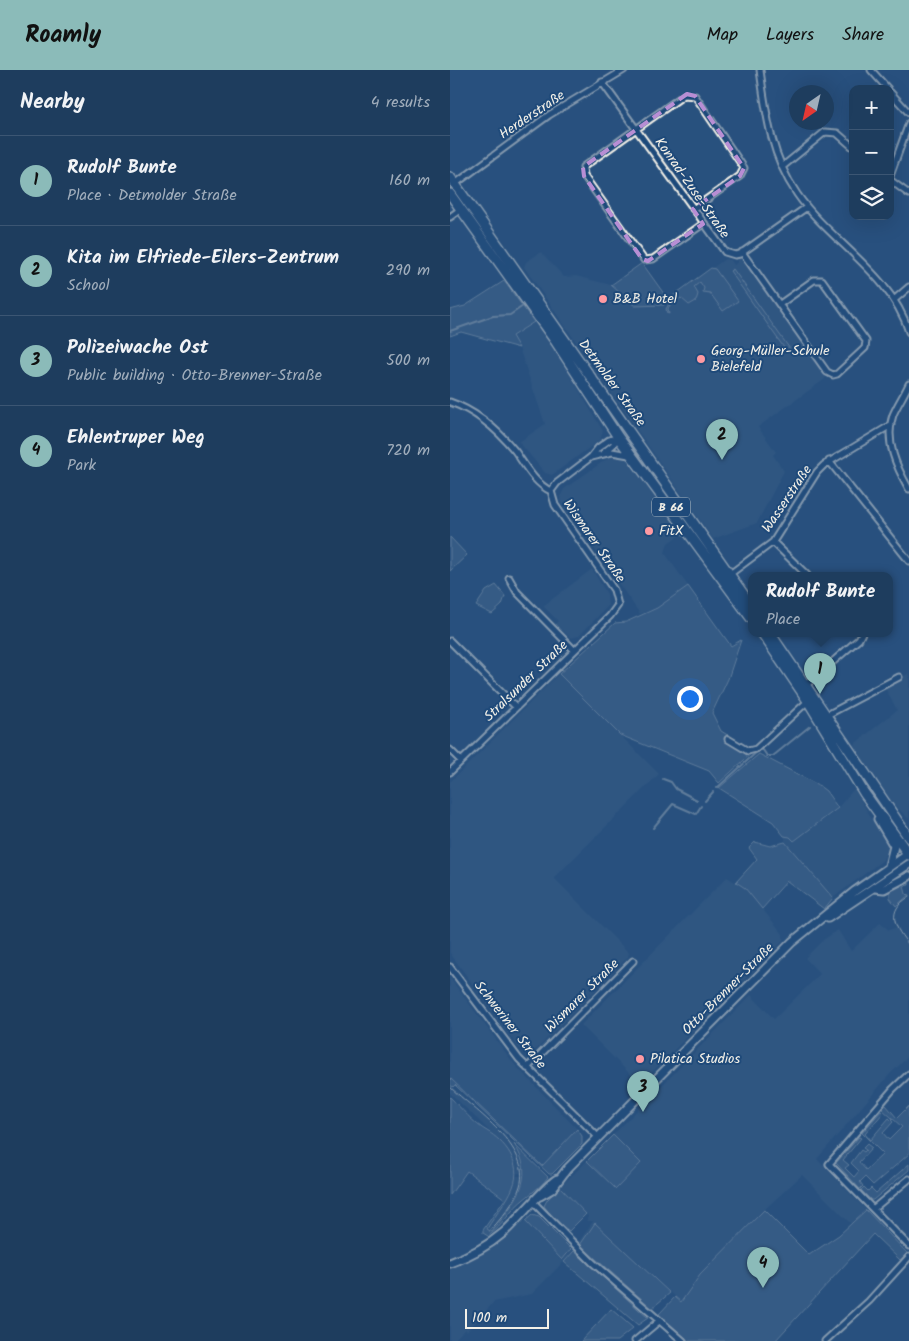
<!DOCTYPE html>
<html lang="en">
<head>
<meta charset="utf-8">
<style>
	body { margin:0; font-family:Kalam,sans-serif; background:#264464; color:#f1f3f6 }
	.controls { position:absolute; right:15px; top:15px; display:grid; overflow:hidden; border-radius:10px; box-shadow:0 5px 20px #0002 }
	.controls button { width:45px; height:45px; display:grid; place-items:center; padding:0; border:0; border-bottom:1px solid #3c5673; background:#1e3d5e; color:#f1f3f6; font:25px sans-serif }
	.compass { position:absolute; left:339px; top:15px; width:45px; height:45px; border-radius:50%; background:#1e3d5e; box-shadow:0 5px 20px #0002; rotate:214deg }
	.scale { position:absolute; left:15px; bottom:12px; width:84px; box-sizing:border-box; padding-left:5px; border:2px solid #f4f1e8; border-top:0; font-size:14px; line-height:18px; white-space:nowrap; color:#f4f1e8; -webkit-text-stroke:4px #1f4a7a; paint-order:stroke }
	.you { position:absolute; left:239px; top:628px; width:18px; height:18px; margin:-12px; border:4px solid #fff; border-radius:50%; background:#1a73e8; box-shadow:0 0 0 8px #1a73e833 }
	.badge { display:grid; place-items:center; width:32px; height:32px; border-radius:50%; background:#8bbbb9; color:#111; font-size:16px; font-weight:700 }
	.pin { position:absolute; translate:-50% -41px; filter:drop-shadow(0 1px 2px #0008) }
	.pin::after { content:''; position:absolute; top:26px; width:18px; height:15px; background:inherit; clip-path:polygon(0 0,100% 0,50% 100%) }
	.popup { position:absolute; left:298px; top:502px; width:145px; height:65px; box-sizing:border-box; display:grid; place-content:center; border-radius:10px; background:#1e3d5e; filter:drop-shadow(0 1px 4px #0005); font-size:16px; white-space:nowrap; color:#a1aebc }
	.popup b { font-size:19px; color:#f1f3f6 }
	.popup::after { content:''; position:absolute; left:50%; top:100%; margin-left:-10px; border:10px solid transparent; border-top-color:#1e3d5e }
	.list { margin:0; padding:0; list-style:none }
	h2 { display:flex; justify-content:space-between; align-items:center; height:65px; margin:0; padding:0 20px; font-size:21px }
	h2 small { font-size:16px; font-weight:400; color:#a1aebc }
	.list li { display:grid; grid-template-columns:32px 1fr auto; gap:15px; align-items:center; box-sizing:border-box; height:90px; padding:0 20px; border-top:1px solid #3c5673 }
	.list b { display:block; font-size:19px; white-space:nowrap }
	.list p { margin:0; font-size:16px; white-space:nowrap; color:#a1aebc }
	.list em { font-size:16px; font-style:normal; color:#a1aebc }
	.icon { flex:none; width:28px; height:28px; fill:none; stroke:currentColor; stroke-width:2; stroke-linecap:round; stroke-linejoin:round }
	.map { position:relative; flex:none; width:459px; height:1271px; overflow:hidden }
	header { display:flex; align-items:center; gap:30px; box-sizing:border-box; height:70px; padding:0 25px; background:#8bbbb9; color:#111 }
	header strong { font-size:24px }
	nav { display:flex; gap:28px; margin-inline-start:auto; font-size:18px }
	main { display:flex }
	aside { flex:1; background:#1e3d5e }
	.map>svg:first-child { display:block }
	.built { fill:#375d86 }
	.green { fill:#45688e; stroke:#9cacbb }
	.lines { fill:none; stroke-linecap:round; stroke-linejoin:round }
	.stream { stroke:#a4b2be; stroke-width:2 }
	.minor-casing { stroke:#f4f1e8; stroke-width:9 }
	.tertiary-casing { stroke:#f4f1e8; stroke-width:11 }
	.primary-casing { stroke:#f4f1e8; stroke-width:12 }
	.minor { stroke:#1f4a7a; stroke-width:5 }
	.tertiary { stroke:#1f4a7a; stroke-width:7 }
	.primary { stroke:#1f4a7a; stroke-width:9 }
	.tram { stroke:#f4f1e8; stroke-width:1 }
	.marked { fill:none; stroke:#b88ed4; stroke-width:4; stroke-dasharray:10 6; stroke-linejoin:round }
	.poi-dot { fill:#ff9aa2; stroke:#1f4a7a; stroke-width:2 }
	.labels { text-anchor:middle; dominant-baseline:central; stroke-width:4; stroke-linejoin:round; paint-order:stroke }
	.shield { fill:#1f4a7a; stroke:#b4bfc7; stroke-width:1 }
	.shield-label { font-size:12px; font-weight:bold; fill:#f4f1e8 }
	.street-label { font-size:14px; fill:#f4f1e8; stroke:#1f4a7a }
	.poi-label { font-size:14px; fill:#f4f1e8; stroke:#1f4a7a; text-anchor:start }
</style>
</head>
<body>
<header>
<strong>Roamly</strong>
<nav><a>Map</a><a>Layers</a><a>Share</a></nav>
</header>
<main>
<aside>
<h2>Nearby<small>4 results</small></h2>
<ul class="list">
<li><span class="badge">1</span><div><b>Rudolf Bunte</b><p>Place · Detmolder Straße</p></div><em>160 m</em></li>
<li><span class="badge">2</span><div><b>Kita im Elfriede-Eilers-Zentrum</b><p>School</p></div><em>290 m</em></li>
<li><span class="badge">3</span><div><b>Polizeiwache Ost</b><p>Public building · Otto-Brenner-Straße</p></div><em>500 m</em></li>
<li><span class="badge">4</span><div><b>Ehlentruper Weg</b><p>Park</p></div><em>720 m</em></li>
</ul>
</aside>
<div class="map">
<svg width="459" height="1271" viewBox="0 0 459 1271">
	<rect width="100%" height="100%" fill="#28517e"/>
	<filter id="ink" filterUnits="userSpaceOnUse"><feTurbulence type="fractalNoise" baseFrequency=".02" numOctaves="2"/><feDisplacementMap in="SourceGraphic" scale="10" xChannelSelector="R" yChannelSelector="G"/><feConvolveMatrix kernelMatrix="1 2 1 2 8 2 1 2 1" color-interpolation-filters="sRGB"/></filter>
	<g filter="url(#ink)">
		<path class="built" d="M91,182l23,25 12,-1 35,9 24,21 24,-3 7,3 8,-11 51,-36 6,1 3,5 4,-3v-4l8,3 80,114 -1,4 -67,48 18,25 -3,3 11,16 -27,52 -44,16 -189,-272 2,-5z
			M84,252l23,31 46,78 -3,9 -48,35 -7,-2 -26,-31 26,-18 -26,-76 -8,-11z
			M166,385l9,2 57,76 -14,10 -3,10 23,33 -31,22 -17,6 -78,-111 -2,-6 4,-8 44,-31z
			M142,499l15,25 1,12 -29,30 -8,2 -16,-14 3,-3 -15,-15z
			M459,603v146l-15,-14 -42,-59 45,-36 -12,-22z
			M109,604l100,100 -105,104 75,75 -1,4 -90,91 -5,3 -8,1 -7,-5 -68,-94v-171z
			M404,719l35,58 -6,13 -50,38 -48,-56v-6l5,1 4,4 39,-28z
			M277,807l18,11 38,46v7l-143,143 -59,-59z
			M430,853l9,7 8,-3 12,16v113l-18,17 -74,86 49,51 -15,14 -49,-49 -38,35 -64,65 -19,27 -86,-79 -15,22 -2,-2 15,-22h-7l3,-4 -29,-30 27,-26 29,28 25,-26 -28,-28 138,-140 23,24 46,-45 -15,-16 18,-18 15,-10 13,21z
			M0,908l65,87 62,64 -35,38 -92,-89z
			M0,1015l64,59 7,12 3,18 -8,-1 -2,-13 -13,-18 -51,-49z
			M66,1106h8l-5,19 -27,38 -6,-5 24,-35z
			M75,1151l36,39 10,-11 3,2 -42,43 -38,8 -27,29 -2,-2 -12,12h-3v-72l41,-20z"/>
		<path class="green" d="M192,193l25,35 -3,7 -29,1 -24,-21z
			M261,198l4,1 23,32 -15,10 -13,-18 -7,-1 1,-4 -4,-6 -6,5 4,7 -2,7 -7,4 -8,-7 -10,5 -3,6 1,5 -2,-1 -1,-4 8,-14z
			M283,199l57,80 -3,3 -57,-81z
			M54,211l30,41 -22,14 7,12 -58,-16 -11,4v-26l15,-4z
			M0,467l17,18 -17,16z
			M46,515l9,11 -3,9 -10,9 -16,-8 10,-15z
			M238,516l43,60 10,-6 -13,39 -16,34 9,18 33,20 -35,32 -10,-12 -89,-36 -61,-61 56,-51 11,-1 31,-14z
			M309,684l59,31 8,6 12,17 -44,33 -4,-4 -6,-1 -11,-14 -54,-34z
			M305,772l15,4 15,-4 48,56 -9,11 -37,-28 -25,28 -17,-21 -9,-6 21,-23 -8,-11z
			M459,811v4l-5,1 2,8 3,1 -13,11 -6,-8v-6l9,-8z
			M0,1008l92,88 35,-37 5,7v8l-30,30h-3l-94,-89 -2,2 -3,-2z
			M0,1027c11,11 24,27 37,34 17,10 36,32 26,56 -6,15 -18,28 -26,42l5,3c21,-29 46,-52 22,-88l34,33c-9,13 -27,22 -36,34 -7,8 -13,18 -24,25l-5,-3v-3l22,-31 -38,-28 -17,24z
			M436,1035l11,13 12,-12v48l-36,31 -8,-8 -5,5 3,4 -3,3 -24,-26 23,-26 2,1 -18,22 6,5 -4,3 9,9 5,-6 -8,-8 10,-13 3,2 2,-2 -3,-2 4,-4 5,4 -13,14 7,8 17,-16 -21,-21 19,-22 2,2 -18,21 5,6 19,-22 4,4 -10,11 6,7 13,-13 -20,-18z
			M163,1065l28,28 -25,26 -29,-28z
			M459,1094v6l-36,30h-2l-10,-10 3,-3 4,4 3,-3 5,5z
			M110,1117l26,27 -17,17 -15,-12 -10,-13 3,-6z
			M314,1140l45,45 30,-20 27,-25 41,43 -7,7 -27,-26 -98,107h-86l-30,-27 16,-17 6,5 19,-27z
			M82,1145l7,2 32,32 -9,11 -37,-39z
			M145,1153l75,70 -18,15 -72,-63z
			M124,1181l74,67 -10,7 -74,-63z
			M161,1239l22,19 -16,13h-36z"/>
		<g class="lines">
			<path class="stream" d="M0,261l43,-15 17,-1 13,-9
				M213,709l8,3 5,7 21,11
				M267,718l42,-38h4l4,6h6l37,-30
				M255,731l8,-9
				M203,758l20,-24 23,10 5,-8"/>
			<g class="minor-casing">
				<path id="minor" d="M310,0c6,44 11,86 37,124 33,48 94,79 112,138
					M421,0l17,19
					M152,12l123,170 10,3 5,-1 67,-47
					M440,22l19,21
					M332,97l43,-35 12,1 16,14
					M440,106l19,-53
					M440,110l19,14
					M5,114l94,-69 75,-45
					M243,139l47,-33 4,-8 -49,-72 -11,-1 -101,72 1,9 60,84 9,-1 50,-35
					M0,147l11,-8
					M292,182l85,120 6,3 4,-1 28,-26 1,-7 -44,-61h-8l-34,24
					M444,230l15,-13
					M459,314c-5,11 -12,21 -16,31 -9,26 4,53 16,74
					M0,332c26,9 47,27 65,49 10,14 20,33 36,40
					M153,383l10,-8 5,-8
					M141,387l21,-5 17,3
					M379,391l80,100
					M101,421l6,-8 34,-26 7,-9 11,-8 9,-3
					M323,472l34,33
					M280,504l43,-32 44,-70 7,-7 67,-40
					M59,508l8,14 57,58
					M0,571l66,66
					M356,615l53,-46 3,-6
					M377,645l72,-38
					M278,669l20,12 8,-2 52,-48
					M0,680l11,11
					M0,702l160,-156 8,-11 -4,-15 -59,-85 -4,-14
					M0,897l69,92 79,78
					M77,998l106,-107
					M459,1004l-16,15 -64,75 80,82
					M84,1133l58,59 91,79
					M423,1139l36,-30
					M185,1271l24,-20
					M375,1271l44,-40 40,-44"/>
			</g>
			<g class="tertiary-casing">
				<path id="tertiary" d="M428,749l16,27 -5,20
					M425,818l9,1 25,-13
					M378,848l81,-54
					M90,1126l12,-7 15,-20 225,-227 63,-51 53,-37
					M0,1193c19,-7 38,-17 53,-30 11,-9 47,-52 54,-54"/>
			</g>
			<g class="primary-casing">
				<path id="primary" d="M0,107l301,428
					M0,124l106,148 62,95 133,181
					M312,563l46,68 56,92 45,62
					M320,563l139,205"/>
			</g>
			<use href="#minor" class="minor"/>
			<use href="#tertiary" class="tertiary"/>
			<use href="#primary" class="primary"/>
			<path class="tram" d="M459,827c-24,14 -14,31 0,48
				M0,1017c25,24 82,60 70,99 -5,17 -19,32 -30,45"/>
		</g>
	</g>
	<path d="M0 0H459V1271H0ZM237,24l8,2 49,72 -4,8 -47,33 10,15 -55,37 -6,-2 -58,-83 -1,-9z" fill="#28517e" fill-opacity=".55" fill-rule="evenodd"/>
	<path class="marked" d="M237,24l8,2 49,72 -4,8 -47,33 10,15 -55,37 -6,-2 -58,-83 -1,-9z"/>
	<g class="poi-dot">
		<circle cx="153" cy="229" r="5"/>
		<circle cx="251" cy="289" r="5"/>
		<circle cx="199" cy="461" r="5"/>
		<circle cx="190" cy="989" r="5"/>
	</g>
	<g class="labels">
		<rect class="shield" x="202" y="427.5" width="38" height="19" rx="4"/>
		<g class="shield-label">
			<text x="221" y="437">B 66</text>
		</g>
		<g class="street-label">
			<text transform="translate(82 45) rotate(-34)">Herderstraße</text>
			<text transform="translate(242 118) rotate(55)">Konrad-Zuse-Straße</text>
			<text transform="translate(162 313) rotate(54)">Detmolder Straße</text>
			<text transform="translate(337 429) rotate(-56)">Wasserstraße</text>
			<text transform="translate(144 471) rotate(55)">Wismarer Straße</text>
			<text transform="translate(76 611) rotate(-44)">Stralsunder Straße</text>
			<text transform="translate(278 919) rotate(-45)">Otto-Brenner-Straße</text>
			<text transform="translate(132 926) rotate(-45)">Wismarer Straße</text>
			<text transform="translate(60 955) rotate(52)">Schweriner Straße</text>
		</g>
		<g class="poi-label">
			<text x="163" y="229">B&amp;B Hotel</text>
			<text x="261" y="281">Georg-Müller-Schule<tspan x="261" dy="16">Bielefeld</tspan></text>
			<text x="209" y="461">FitX</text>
			<text x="200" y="989">Pilatica Studios</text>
		</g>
	</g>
</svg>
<div class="controls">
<button>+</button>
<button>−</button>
<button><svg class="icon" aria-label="layers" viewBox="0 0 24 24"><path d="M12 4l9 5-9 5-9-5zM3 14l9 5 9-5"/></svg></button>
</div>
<svg class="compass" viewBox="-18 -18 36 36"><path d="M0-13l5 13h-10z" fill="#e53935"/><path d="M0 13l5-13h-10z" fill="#a1aebc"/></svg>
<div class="scale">100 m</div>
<div class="you"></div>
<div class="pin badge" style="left:370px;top:624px">1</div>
<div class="popup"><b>Rudolf Bunte</b>Place</div>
<div class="pin badge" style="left:272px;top:390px">2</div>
<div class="pin badge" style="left:193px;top:1042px">3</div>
<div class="pin badge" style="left:313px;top:1218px">4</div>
</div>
</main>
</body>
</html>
